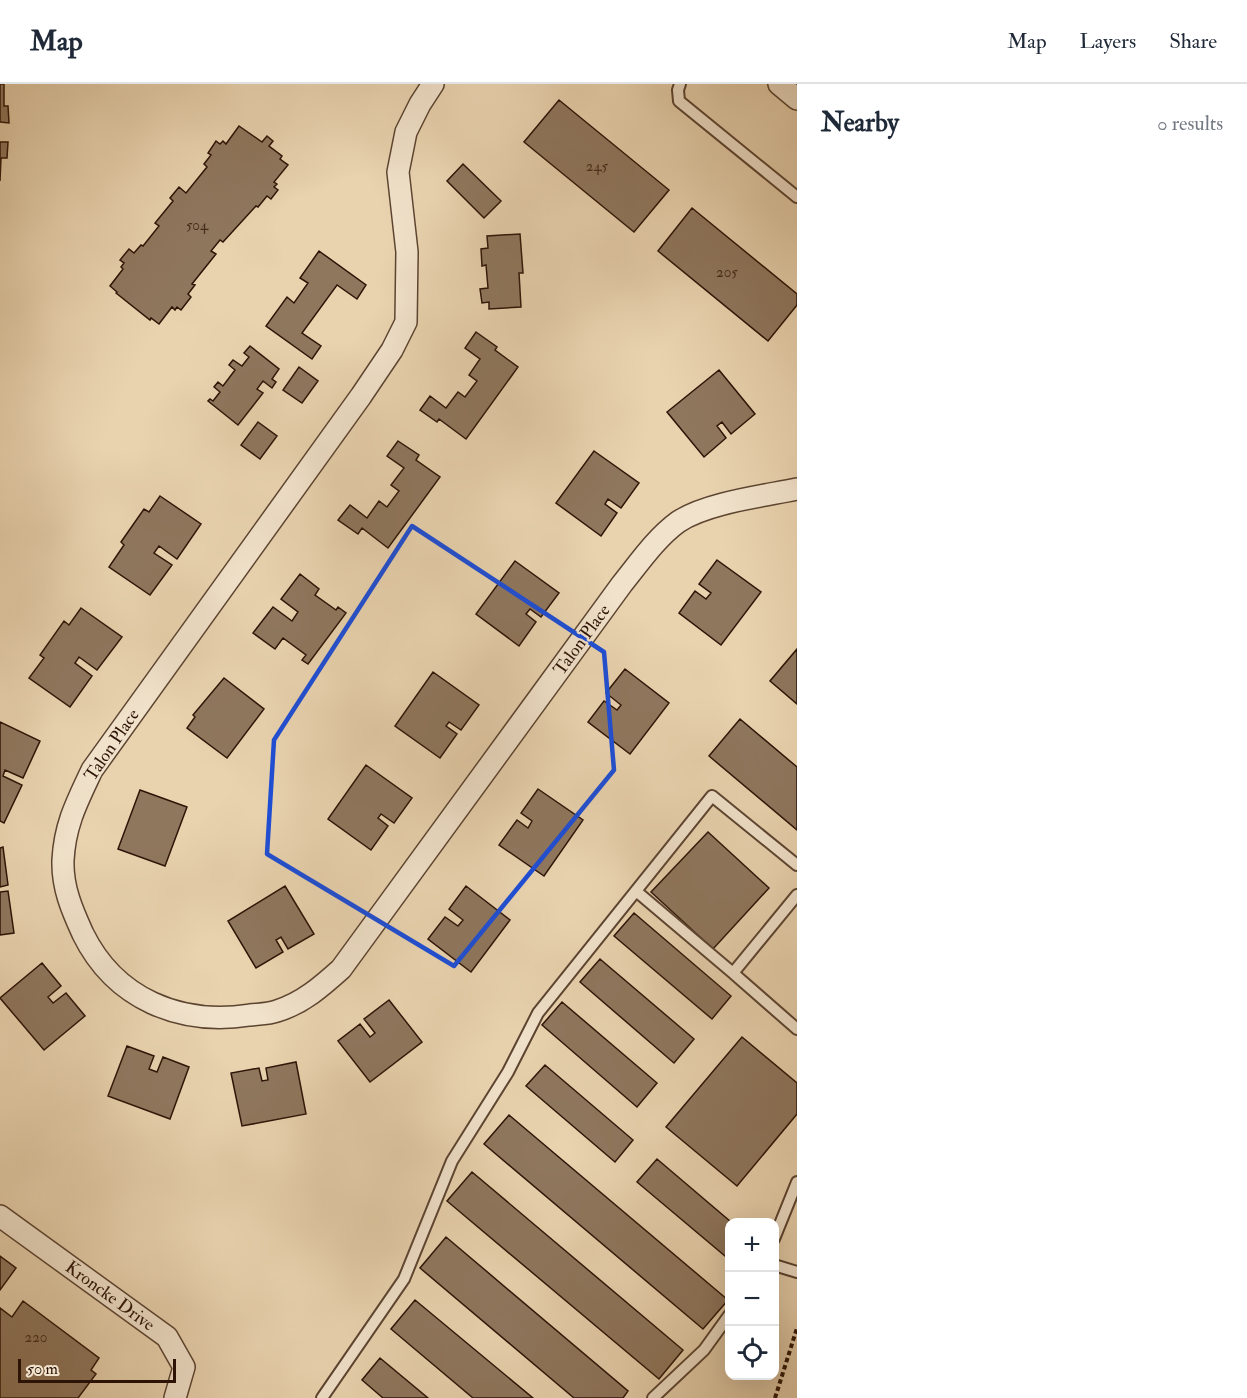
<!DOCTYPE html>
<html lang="en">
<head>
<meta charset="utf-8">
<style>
	body { margin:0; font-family:"IM FELL Double Pica",serif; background:#f2f2f3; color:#1f2937 }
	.controls { position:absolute; right:18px; bottom:18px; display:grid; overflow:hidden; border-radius:12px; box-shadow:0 6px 24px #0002 }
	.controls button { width:54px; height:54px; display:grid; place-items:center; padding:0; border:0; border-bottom:2px solid #e0e1e3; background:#fff; color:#1f2937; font:30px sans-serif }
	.scale { position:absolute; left:18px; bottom:15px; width:158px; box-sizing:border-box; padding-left:6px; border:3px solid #2d1407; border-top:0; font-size:16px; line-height:21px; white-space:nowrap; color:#2d1407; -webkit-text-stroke:4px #f1e2cb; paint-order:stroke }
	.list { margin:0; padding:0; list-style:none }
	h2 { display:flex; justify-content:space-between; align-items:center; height:78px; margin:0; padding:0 24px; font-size:26px }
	h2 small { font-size:20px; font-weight:400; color:#747a83 }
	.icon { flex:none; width:33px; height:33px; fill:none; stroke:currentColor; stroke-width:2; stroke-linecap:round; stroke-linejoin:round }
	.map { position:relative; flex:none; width:797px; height:1314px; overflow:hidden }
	header { display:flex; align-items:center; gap:36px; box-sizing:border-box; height:84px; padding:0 30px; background:#fff; border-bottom:2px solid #e0e1e3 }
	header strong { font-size:28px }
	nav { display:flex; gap:33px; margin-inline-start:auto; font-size:21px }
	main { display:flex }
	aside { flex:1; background:#fff }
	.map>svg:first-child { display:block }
	.building { fill:#8f775e; stroke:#2d1407; stroke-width:1.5 }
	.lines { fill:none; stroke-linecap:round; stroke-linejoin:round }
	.service-casing { stroke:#5c4431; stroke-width:14 }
	.minor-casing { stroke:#5c4431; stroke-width:24 }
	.path { stroke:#2d1407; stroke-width:4; stroke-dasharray:4.5 3; stroke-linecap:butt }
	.service { stroke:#f1e2cb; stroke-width:10 }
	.minor { stroke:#f1e2cb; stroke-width:21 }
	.marked { fill:none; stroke:#1d4ed8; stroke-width:4.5; stroke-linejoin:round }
	.labels { text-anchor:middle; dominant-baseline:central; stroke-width:4.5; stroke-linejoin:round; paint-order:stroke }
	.number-label { font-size:15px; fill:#462d1d }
	.street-label { font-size:18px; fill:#2d1407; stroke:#f1e2cb }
</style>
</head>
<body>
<header>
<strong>Map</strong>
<nav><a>Map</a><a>Layers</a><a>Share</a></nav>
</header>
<main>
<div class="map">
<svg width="797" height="1314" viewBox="0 0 797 1314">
	<rect width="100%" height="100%" fill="#e9d3af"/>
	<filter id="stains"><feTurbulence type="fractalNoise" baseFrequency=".00333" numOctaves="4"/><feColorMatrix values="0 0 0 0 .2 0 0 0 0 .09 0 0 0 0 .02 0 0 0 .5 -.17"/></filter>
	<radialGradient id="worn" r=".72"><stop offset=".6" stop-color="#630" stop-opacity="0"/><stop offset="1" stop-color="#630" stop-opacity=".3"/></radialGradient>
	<path class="building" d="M0,0h4v22h4l1,17 -9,-1z
		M559,16l110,90 -35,42 -110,-90z
		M239,42l23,16 5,-6 6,5 -4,5 13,10 -2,3 8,6 -14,17 3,2 -3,3 4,3 -7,9 -4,-3 -9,11 -2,-1 -33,36 -3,-2 -9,11 5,3 -24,30 3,1 -7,9 3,3 -10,13 -4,-3 -2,3 -3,-3 -13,17 -8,-6 -1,2 -34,-27 1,-1 -7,-6 13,-17 -2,-2 3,-4 -4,-3 9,-11 5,4 7,-8 2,1 16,-20 -4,-3 18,-22 -3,-3 9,-11 7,6 21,-26 -3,-3 7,-9 -3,-2 8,-12 4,3 3,-3 3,3z
		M0,58h8l-1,16h-6l-1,23z
		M463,80l38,37 -17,17 -37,-37z
		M692,124l105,86v11l-29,36 -110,-90z
		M520,150l3,39h-4l2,34 -32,2v-7l-7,1 -2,-14 8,-1 -2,-23 -4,1 -1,-17 7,-1 -1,-12z
		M319,167l47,34 -9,14 -20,-14 -35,48 19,13 -9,13 -46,-33 21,-29 7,6 14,-20 -8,-5z
		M476,248l21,15 -2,3 23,17 -52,72 -27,-20 -2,3 -17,-12 10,-14 16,12 12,-16 7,5 12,-16 -8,-6 11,-16 -15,-11z
		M250,262l29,23 -7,10 4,3 -4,6 -9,-7 -6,8 6,4 -25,32 -30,-24 2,-2 3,2 7,-9 -6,-5 4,-5 5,4 12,-16 -6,-5 4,-5 9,6 7,-9 -5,-4z
		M299,283l19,14 -16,22 -19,-13z
		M719,286l36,44 -24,20 -9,-12 -5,4 9,12 -22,19 -37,-45z
		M258,338l19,14 -17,23 -19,-14z
		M398,357l21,14 -3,5 24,17 -52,71 -26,-20 -4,6 -20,-14 12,-15 17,13 12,-17 8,6 12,-16 -8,-6 13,-17 -17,-12z
		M594,367l45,32 -18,25 -13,-9 -3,5 12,9 -16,23 -45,-33z
		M160,412l41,28 -24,35 -18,-13 -5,7 18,12 -22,30 -41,-28 15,-22 -3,-3 23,-33 5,3z
		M717,476l44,32 -40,53 -42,-32 16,-22 11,8 5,-6 -12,-9z
		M515,477l44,32 -18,24 -11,-8 -4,5 10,8 -17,24 -43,-32z
		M300,490l19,15 -4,6 21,15 2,-3 8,6 -38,51 -6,-4 4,-5 -23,-17 -8,11 -22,-16 20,-26 19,14 6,-9 -17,-13z
		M81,524l41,29 -25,33 -18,-13 -4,6 17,13 -22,31 -41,-29 15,-20 -4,-3 24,-34 5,4z
		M797,565v55l-27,-23z
		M625,585l44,34 -39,51 -42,-32 16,-21 13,9 4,-5 -15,-12z
		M433,588l46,33 -18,25 -12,-8 -3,4 11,8 -17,24 -45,-32z
		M224,594l40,31 -37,49 -40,-30 8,-11 -2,-2z
		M740,635l57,48v63l-88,-74z
		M0,638l40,19 -17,37 -18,-8 -2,6 19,9 -18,38 -4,-2z
		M366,681l46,33 -18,25 -13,-9 -3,4 10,8 -17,24 -43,-31z
		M538,705l45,31 -39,56 -45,-31 18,-25 11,8 4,-7 -11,-8z
		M140,706l47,17 -22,59 -47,-17z
		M708,748l61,56 -56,61 -62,-57z
		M3,763l5,38 -8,2v-39z
		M285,802l29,48 -26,15 -7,-12 -5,3 7,12 -27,16 -28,-47z
		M466,802l44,34 -39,52 -43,-33 17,-22 13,9 5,-6 -14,-11z
		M8,807l6,42 -14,2v-43z
		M634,829l97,83 -19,23 -98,-83z
		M600,875l94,80 -20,24 -94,-81z
		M42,879l19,23 -13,11 5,6 13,-10 19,23 -41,34 -44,-52z
		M389,916l33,42 -52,40 -32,-41 22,-17 10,13 5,-4 -11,-14z
		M562,918l95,81 -20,24 -95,-82z
		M742,953l55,46v31l-60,72 -71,-59z
		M127,962l27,10 -5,13 8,3 6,-15 26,10 -19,52 -62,-23z
		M296,978l10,52 -64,12 -11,-53 28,-5 3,13 6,-1 -2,-12z
		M545,981l88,75 -18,22 -89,-76z
		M509,1031l219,185 -25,29 -219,-185z
		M657,1075l74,63h-1v29l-5,5 -88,-74z
		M472,1088l211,178 -24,29 -212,-178z
		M446,1153l182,154 -5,7h-49l-154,-130z
		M0,1172l16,12 -16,22z
		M415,1216l118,98h-60l-82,-69z
		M23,1217l76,57 -8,12 5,4 -18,24h-78v-90l12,9z
		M380,1274l48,40h-45l-21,-18z"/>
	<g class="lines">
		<g class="service-casing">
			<path id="service" d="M680,0l-2,6 1,11 118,96
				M636,807l97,82
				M797,811l-64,78 64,56
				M774,1155l23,-57
				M774,1181l23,7
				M322,1314l82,-119 48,-118 56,-89 30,-59 174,-217 85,69
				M653,1314l51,-48 26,-36"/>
		</g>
		<g class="minor-casing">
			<path id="minor" d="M433,0l-13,20 -14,28 -8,40 9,80 -1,70 -14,28 -31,46 -269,374c-15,32 -27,54 -29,90 -1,27 9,50 20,74 32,65 97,92 167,81 9,-1 19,-1 27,-4 26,-8 45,-25 64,-42l281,-385c17,-21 34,-46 56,-62 28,-19 85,-26 119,-33
				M779,0l18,15
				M0,1132l167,121 17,30 -9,31"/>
		</g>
		<path class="path" d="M775,1314l22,-70"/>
		<use href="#service" class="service"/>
		<use href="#minor" class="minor"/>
	</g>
	<path class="marked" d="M412,442l192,126 10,118 -160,196 -187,-112 7,-114z"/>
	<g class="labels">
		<g class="number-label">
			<text x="597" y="82">245</text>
			<text x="197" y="141">504</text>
			<text x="727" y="188">205</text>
			<text x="36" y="1253">220</text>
		</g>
		<g class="street-label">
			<text transform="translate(582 556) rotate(-54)">Talon Place</text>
			<text transform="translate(112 661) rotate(-56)">Talon Place</text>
			<text transform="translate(110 1212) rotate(36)">Kroncke Drive</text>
		</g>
	</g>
	<rect width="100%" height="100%" filter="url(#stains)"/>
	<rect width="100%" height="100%" fill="url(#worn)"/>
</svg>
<div class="controls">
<button>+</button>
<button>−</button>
<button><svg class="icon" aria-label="locate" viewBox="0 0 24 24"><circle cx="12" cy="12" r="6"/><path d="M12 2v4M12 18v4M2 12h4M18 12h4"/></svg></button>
</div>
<div class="scale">50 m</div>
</div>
<aside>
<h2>Nearby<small>0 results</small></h2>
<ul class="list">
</ul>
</aside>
</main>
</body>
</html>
